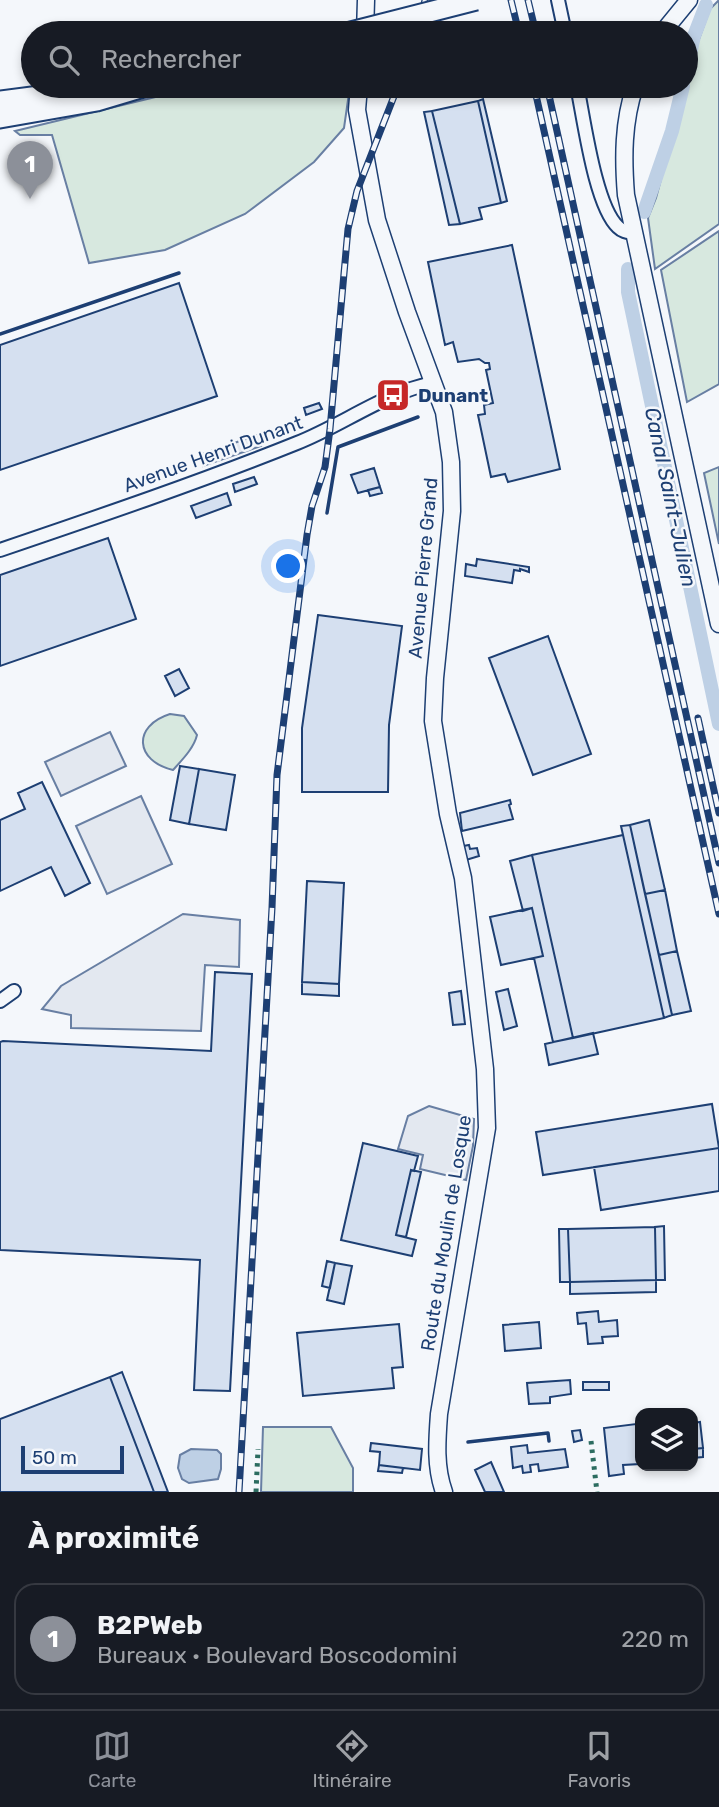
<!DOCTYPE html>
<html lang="fr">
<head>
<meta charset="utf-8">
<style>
	body { margin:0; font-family:Rubik,sans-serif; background:#20242c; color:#f1f3f6 }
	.controls { position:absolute; right:21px; bottom:21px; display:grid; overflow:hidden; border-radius:14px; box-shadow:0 4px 10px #0003 }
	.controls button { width:63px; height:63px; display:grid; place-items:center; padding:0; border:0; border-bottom:2px solid #363941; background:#171b24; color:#f1f3f6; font:35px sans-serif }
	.scale { position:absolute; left:21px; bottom:18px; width:103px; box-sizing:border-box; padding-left:7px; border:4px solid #1d3f73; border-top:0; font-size:19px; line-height:24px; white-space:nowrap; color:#1d3f73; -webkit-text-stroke:5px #f4f7fb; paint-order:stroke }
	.you { position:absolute; left:289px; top:567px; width:24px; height:24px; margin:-18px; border:5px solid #fff; border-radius:50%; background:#1a73e8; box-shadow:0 0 0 10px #1a73e833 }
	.badge { display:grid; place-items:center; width:46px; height:46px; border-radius:50%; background:#8c9099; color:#fff; font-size:23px; font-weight:700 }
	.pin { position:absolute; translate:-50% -58px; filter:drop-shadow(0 2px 4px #0008) }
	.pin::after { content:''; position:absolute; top:37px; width:24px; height:21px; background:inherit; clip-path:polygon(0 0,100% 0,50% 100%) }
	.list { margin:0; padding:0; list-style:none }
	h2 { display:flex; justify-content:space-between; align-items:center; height:91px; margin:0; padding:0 28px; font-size:30px }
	h2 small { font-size:23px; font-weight:400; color:#9ea1a6 }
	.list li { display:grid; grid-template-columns:46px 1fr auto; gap:21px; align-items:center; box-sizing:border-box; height:112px; margin:0 14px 14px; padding:0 14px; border:2px solid #363941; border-radius:21px }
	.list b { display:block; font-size:26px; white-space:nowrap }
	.list p { margin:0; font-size:23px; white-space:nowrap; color:#9ea1a6 }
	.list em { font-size:23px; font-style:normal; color:#9ea1a6 }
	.icon { flex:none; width:38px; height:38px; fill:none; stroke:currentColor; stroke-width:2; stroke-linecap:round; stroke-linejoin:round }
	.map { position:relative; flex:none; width:719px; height:1492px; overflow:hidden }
	.search { position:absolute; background:#171b24; box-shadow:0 4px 10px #0003; left:21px; right:21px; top:21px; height:77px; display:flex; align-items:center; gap:18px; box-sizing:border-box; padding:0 24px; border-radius:38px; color:#9ea1a6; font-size:26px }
	.sheet { height:217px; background:#171b24 }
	nav { display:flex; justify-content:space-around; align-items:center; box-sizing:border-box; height:98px; border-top:2px solid #363941; background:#171b24; font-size:19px; color:#9ea1a6 }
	nav a { display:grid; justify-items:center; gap:4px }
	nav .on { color:#8c9099 }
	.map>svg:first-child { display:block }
	.green { fill:#d7e8df; stroke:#687fa3; stroke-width:2 }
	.parking { fill:#e3e8f0; stroke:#687fa3; stroke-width:2 }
	.water { fill:#bed0e5; stroke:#687fa3; stroke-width:2 }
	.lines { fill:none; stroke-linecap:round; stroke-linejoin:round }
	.canal { stroke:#bed0e5; stroke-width:14 }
	.building { fill:#d5e0f0; stroke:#1d3f73; stroke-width:2 }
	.minor-casing { stroke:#1d3f73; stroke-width:16 }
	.tertiary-casing { stroke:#1d3f73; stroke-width:19 }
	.primary-casing { stroke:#1d3f73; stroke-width:23 }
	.minor { stroke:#f4f7fb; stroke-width:12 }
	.tertiary { stroke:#f4f7fb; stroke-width:16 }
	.primary { stroke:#f4f7fb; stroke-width:19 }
	.rail-casing { stroke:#1d3f73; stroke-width:7 }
	.rail { stroke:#f4f7fb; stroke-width:4.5; stroke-dasharray:13; stroke-linecap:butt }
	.primary-bridge-casing { stroke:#1d3f73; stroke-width:23; stroke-linecap:butt }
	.primary-bridge { stroke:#f4f7fb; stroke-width:19 }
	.hedge { stroke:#2c6c60; stroke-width:5; stroke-dasharray:3.5 5; stroke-linecap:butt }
	.wall { stroke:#1d3f73; stroke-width:3.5 }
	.labels { text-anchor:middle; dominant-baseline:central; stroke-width:5; stroke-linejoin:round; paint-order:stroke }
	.poi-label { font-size:19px; font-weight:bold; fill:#1d3f73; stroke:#f4f7fb; text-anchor:start }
	.street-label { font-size:19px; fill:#1d3f73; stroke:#f4f7fb }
	.water-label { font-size:21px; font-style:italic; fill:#1d3f73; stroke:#f4f7fb }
</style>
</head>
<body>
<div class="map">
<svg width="719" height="1492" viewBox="0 0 719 1492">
	<rect width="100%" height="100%" fill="#f4f7fb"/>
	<path class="green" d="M719,0v224l-64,45 -7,-51 8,-20 42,-156 12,-33z
		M201,86h149l-6,42 -30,34 -69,52 -80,36 -76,13 -37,-128h-32l-5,-4z
		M719,231v153l-32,18 -26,-132z
		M719,467v77l-15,-71z
		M170,714l14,2 13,19c-3,13 -15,25 -24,35 -38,-9 -41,-44 -3,-56z
		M263,1427h68l22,41v24h-92z"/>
	<path class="parking" d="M257,435l4,11 -58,20 -3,-11z
		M110,732l16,34 -65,30 -16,-34z
		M141,796l31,68 -65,30 -31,-68z
		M183,914l57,6 -1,47 -34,-2 -4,66 -130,-3v-13l-29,-6 19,-23z
		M429,1106l45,13 -1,27 -7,34 -46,-11 3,-14 -25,-6 10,-33z"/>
	<path class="water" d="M191,1449l26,1 4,4v15l-3,10 -29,4 -7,-4 -4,-11 2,-13z"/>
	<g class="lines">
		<path class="canal" d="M686,72l8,-36 12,-31
			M644,212l28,-81 11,-45
			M628,269v23l91,432"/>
	</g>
	<path class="building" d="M483,99l24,102 -6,2 -23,-102z
		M478,101l23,102 -22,5 3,11 -22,5 -28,-113z
		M432,111l28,113 -11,1 -25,-113z
		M512,245l48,224 -52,13 -3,-8 -14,3 -13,-62 7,-1 -1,-9 9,-2 -7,-33 4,-1 -1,-6h-4l-6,-4 -21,3 -5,-20 -8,3 -17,-83z
		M179,283l38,113 -217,74v-125z
		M319,403l3,6 -16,6 -2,-7z
		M374,468l6,19 -22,6 -7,-18z
		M254,477l3,7 -22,8 -2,-8z
		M380,487l2,6 -12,3 -2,-6z
		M227,493l4,12 -35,13 -5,-12z
		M108,538l28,81 -136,47v-91z
		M477,559l52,8v5l-9,-3v2l-6,-1 -2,13 -47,-7 1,-12 10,2z
		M318,615l84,11 -13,99 -1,67h-86v-64z
		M548,636l43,118 -58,21 -44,-117z
		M179,669l10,19 -14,8 -10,-20z
		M180,766l19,3 -10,55 -19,-4z
		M199,769l36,6 -9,55 -37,-6z
		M42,782l48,101 -25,13 -14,-29 -51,24v-71l25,-11 -7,-16z
		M510,800l1,4 -2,1 4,14 -51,12 -2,-18z
		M649,820l16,70 -20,4 -15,-69z
		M630,825l42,190 -8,3 -43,-192z
		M623,835l41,183 -91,20 -41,-183z
		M469,845l1,4 7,-1 2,8 -13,4 -3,-14z
		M532,855l41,183 -20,4 -19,-84 9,-2 -11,-48 -9,3 -13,-50z
		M307,881l37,2 -5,101 -37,-2z
		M665,890l12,61 -18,4 -14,-61z
		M532,908l11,48 -42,9 -11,-48z
		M677,951l14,60 -19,4 -13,-60z
		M215,972l37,2 -22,417 -36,-1 6,-130 -200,-10v-208l3,-1 208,10z
		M302,982l37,2v12l-37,-2z
		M508,989l9,37 -13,4 -8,-38z
		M461,991l4,33 -12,1 -4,-32z
		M593,1033l5,21 -49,11 -4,-21z
		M712,1104l7,44 -176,27 -7,-43z
		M363,1143l55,13 -4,15 -3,-1 -15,65 20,5 -4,16 -71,-16z
		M719,1148v43l-118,19 -7,-43z
		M411,1170l10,2 -15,65 -10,-2z
		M664,1226l1,54h-9l-1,-53z
		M655,1227l1,53 -86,2 -2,-53z
		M559,1229h9l2,53h-10z
		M327,1261l8,2 -5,25 -8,-2z
		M335,1263l17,3 -8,38 -17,-4z
		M656,1280v12l-86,2v-12z
		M598,1311l1,11 18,-2 1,16 -16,1 1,6 -15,1 -2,-21 -8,1 -1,-11z
		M539,1322l2,26 -36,3 -2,-26z
		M399,1324l4,43 -11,1 2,20 -91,8 -6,-63z
		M122,1372l46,120h-14l-44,-115z
		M110,1377l44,115h-154v-73z
		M570,1380l1,14 -21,3v6l-21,1 -2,-21z
		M583,1382h26v8h-26z
		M700,1422l3,26 -10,1v-26z
		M636,1424l4,40 -17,1 1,9 -15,2 -5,-48z
		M580,1430l2,10 -8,2 -2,-11z
		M371,1443l51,6 -2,21 -41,-5 1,-13 -10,-1z
		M527,1445l1,8 37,-4 3,18 -29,4 -1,-7 -8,1 1,7 -8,1 -1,-7 -9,2 -2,-21z
		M703,1448v9l-10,1v-9z
		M491,1462l13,30h-19l-10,-22z
		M379,1465l24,3 -1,5 -24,-2z"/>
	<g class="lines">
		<g class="minor-casing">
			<path id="minor" d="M558,0l7,33
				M577,86c7,33 18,120 41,141 5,5 10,5 16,6
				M0,550c100,-34 200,-68 297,-107 46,-18 88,-51 137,-60
				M0,1001l14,-10"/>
		</g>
		<g class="tertiary-casing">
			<path id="tertiary" d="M365,33l1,-33
				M662,33l27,-33
				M359,86l-2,24 20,110 30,92 37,100 7,50 1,49 -17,167 -2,43 15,93 15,64 22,191 2,59 -48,286c-2,27 -4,53 5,78
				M635,86c-12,36 -12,72 -9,109l93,429"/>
		</g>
		<g class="primary-casing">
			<path id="primary" d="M0,101l86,-11
				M0,118l97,-17 50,-15"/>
		</g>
		<use href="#minor" class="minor"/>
		<use href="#tertiary" class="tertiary"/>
		<use href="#primary" class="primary"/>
		<g class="rail-casing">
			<path id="rail" d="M511,0l8,33
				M528,0l8,33
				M418,33l7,-33
				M534,86l185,828
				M547,86l172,777
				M698,718l21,95
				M239,1492l33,-584 5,-133 30,-240 5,-29 13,-39 5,-38 18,-200 9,-38 41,-105"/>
		</g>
		<use href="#rail" class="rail"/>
		<g class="primary-bridge-casing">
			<path id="primary-bridge" d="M347,33l129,-33"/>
		</g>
		<use href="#primary-bridge" class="primary-bridge"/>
		<path class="hedge" d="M591,1441l6,51
			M256,1492l2,-43"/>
		<path class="wall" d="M0,334l179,-61
			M327,513l11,-66 80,-30
			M468,1442l80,-9 1,8"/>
	</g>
	<defs>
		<g id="bus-square" transform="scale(1.75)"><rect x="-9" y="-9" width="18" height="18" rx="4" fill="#c62828" stroke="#f4f7fb"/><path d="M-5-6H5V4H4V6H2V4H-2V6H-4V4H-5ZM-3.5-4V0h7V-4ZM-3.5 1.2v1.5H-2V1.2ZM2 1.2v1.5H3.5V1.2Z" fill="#fff"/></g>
	</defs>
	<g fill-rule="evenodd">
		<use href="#bus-square" x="393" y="395"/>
	</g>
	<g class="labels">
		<g class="poi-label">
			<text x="418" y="395">Dunant</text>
		</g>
		<g class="street-label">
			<text transform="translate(213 454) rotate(-20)">Avenue Henri Dunant</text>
			<text transform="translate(423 568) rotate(-85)">Avenue Pierre Grand</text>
			<text transform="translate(446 1233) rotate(-81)">Route du Moulin de Losque</text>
		</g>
		<g class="water-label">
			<text transform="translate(671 497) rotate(78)">Canal Saint-Julien</text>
		</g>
	</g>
</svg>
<div class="controls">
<button><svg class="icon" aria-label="layers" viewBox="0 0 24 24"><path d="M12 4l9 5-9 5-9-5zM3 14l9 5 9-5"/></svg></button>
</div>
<div class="scale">50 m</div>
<div class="you"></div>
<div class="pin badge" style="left:30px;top:199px">1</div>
<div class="search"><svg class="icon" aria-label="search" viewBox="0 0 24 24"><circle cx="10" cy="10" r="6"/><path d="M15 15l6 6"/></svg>Rechercher</div>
</div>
<section class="sheet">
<h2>À proximité<small></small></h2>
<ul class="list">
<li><span class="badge">1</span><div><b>B2PWeb</b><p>Bureaux · Boulevard Boscodomini</p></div><em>220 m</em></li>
</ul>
</section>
<nav>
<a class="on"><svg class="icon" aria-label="map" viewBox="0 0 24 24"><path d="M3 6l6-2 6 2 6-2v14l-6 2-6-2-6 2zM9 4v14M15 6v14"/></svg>Carte</a>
<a><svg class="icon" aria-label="directions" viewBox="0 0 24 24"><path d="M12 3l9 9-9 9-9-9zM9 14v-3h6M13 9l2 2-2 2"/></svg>Itinéraire</a>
<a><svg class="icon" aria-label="saved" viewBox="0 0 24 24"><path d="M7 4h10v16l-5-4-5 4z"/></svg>Favoris</a>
</nav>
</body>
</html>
